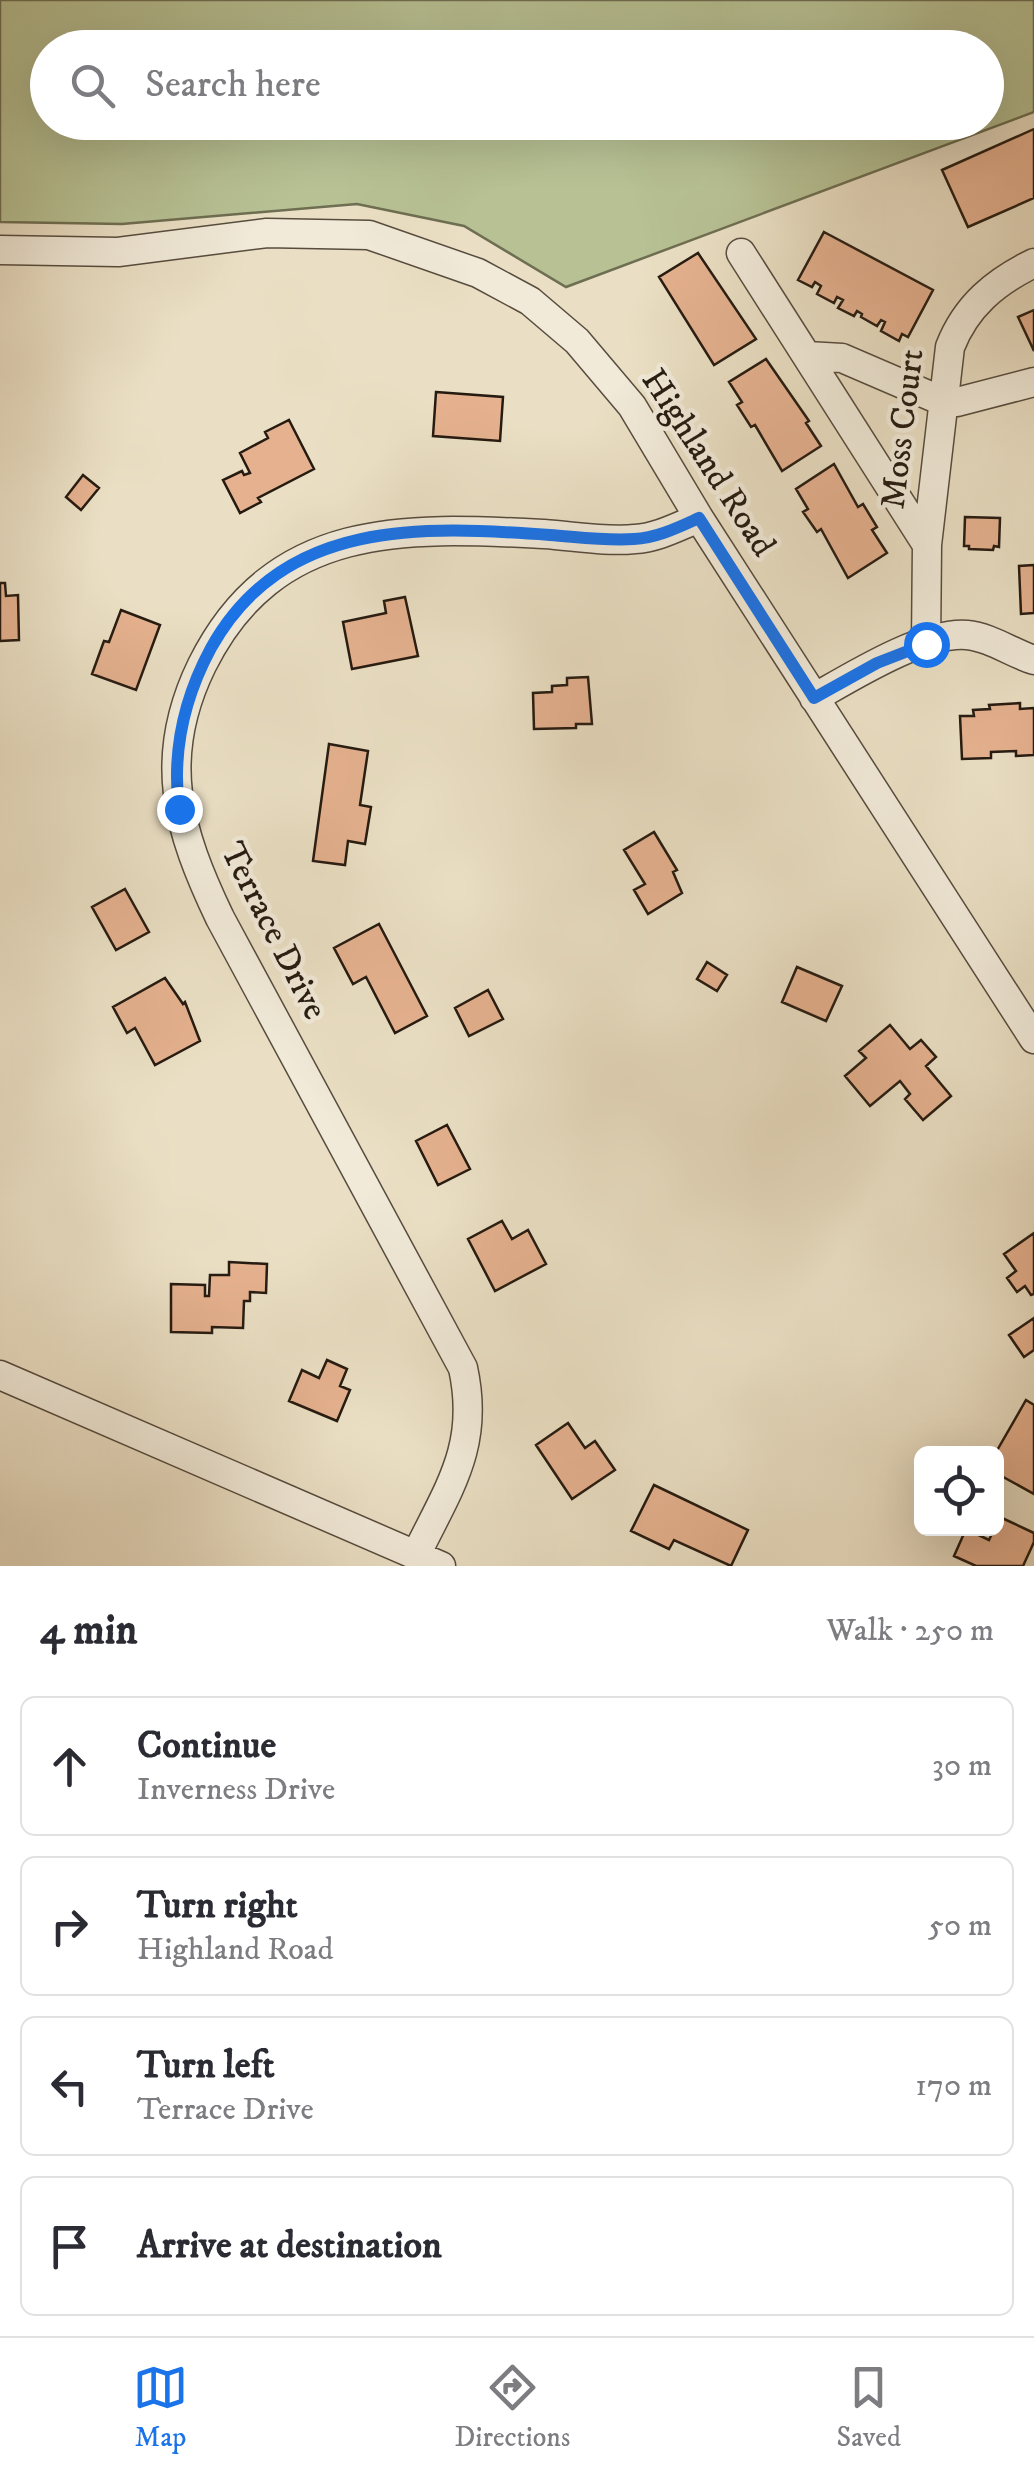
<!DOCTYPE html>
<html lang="en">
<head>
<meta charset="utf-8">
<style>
	body { margin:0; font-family:"IM FELL DW Pica",serif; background:#f2f2f3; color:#2b2b33 }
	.controls { position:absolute; right:30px; bottom:30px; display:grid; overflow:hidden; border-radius:15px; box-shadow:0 10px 40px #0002 }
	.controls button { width:90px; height:90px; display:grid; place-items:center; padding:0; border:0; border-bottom:2px solid #e1e1e2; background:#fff; color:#2b2b33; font:50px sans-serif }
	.stop { position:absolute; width:30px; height:30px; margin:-22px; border:8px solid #1a73e8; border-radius:50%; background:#fff }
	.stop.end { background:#1a73e8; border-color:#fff; box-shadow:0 2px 10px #0008 }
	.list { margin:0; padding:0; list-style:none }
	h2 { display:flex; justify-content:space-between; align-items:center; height:130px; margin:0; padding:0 40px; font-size:42px }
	h2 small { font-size:32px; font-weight:400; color:#7c7c81 }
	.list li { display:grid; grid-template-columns:65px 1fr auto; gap:30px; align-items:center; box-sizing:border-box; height:140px; margin:0 20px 20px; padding:0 20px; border:2px solid #e1e1e2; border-radius:15px }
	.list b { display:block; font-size:38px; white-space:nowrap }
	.list p { margin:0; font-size:32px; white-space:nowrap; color:#7c7c81 }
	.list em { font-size:32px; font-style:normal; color:#7c7c81 }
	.icon { flex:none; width:55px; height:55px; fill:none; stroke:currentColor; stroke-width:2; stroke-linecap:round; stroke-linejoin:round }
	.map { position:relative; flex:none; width:1034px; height:1566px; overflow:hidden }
	.search { position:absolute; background:#fff; box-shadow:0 10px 40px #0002; left:30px; right:30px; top:30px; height:110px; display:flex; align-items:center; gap:25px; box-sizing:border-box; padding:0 35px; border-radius:55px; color:#7c7c81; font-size:38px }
	.sheet { height:770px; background:#fff }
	nav { display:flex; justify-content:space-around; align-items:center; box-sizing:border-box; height:140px; border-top:2px solid #e1e1e2; background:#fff; font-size:28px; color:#7c7c81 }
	nav a { display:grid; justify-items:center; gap:5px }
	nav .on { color:#1a73e8 }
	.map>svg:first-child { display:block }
	.green { fill:#b7c194; stroke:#6e6e52; stroke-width:2.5; fill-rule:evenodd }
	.building { fill:#e5b18f; stroke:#261b11; stroke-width:2.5 }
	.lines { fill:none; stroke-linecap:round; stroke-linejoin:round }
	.minor-casing { stroke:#574c3e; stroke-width:31 }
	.minor { stroke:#f1ead9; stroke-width:28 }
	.route { stroke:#1a73e8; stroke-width:12 }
	.labels { text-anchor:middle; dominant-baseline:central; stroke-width:9; stroke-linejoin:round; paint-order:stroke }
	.street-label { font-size:35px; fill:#261b11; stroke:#f1ead9 }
</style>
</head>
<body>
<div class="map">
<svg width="1034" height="1566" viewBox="0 0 1034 1566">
	<rect width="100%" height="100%" fill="#eadfc4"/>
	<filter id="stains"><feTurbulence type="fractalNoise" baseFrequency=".002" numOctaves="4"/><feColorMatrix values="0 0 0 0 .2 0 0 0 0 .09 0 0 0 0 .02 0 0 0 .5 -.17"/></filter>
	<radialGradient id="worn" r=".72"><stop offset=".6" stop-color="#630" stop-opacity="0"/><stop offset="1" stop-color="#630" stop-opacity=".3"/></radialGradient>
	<path class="green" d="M0,0h1034v112l-468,175 -102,-61 -107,-22 -235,20 -122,-2zM48,48h938v74h-938z"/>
	<path class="building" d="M1034,129v69l-66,29 -26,-57z
		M824,232l109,58 -25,47 -6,-3 -3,7 -18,-10 4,-9 -4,-2 -4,6 -16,-9 1,-3 -5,-3 -3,5 -16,-8 5,-8 -6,-3 -3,6 -17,-9 4,-8 -6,-4 -3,5 -14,-7z
		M698,253l58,86 -42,26 -55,-88z
		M1034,310v41l-16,-34z
		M766,359l43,62 -3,2 15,23 -39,25 -27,-46 -4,2 -14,-22 5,-3 -13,-20z
		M436,392l67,5 -3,44 -67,-5z
		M289,420l25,49 -56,29 3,4 -21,11 -17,-33 19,-9 2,4 6,-2 -10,-20 28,-15 -3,-6z
		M834,464l24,43 5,-3 14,23 -5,3 15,23 -39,25 -27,-49 -4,3 -14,-20 5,-3 -12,-20z
		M83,475l16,13 -18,22 -15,-13z
		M965,517l35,1 -1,29 -5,-1 -1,4 -24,-1v-3h-5z
		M1034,565v48l-13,1 -2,-48z
		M0,583h5l1,13 12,-1 1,45 -19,1z
		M405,597l13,59 -66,13 -9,-47 43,-9 -2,-12z
		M121,610l39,15 -24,65 -44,-16 12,-33 5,1z
		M588,677l4,47h-16v4l-42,1 -1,-36 19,-1v-6l15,-1v-7z
		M1020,703v6l14,-1v47l-18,1v-5l-25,1v6l-29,1 -2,-43h14l-1,-6 17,-1 -1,-4z
		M329,744l39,7 -8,54 11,2 -6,37 -17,-3 -3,24 -32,-4z
		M654,832l23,38 -4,2 9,21 -34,21 -14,-24 11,-6 -21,-34z
		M125,889l24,43 -33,18 -24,-43z
		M379,924l48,92 -32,17 -29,-56 -13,7 -19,-36z
		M707,962l20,13 -10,16 -20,-12z
		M797,967l45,19 -16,35 -44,-19z
		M165,978l18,26 2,-2 15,39 -45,24 -20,-37 -8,5 -14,-26z
		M488,990l15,29 -34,17 -14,-28z
		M890,1025l20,24 11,-9 15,17 -10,9 25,30 -28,24 -18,-21 5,-5 -10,-13 -30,25 -25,-30 21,-18 -7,-7z
		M447,1125l23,44 -32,16 -22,-44z
		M502,1221l10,18 16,-9 18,34 -51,27 -27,-52z
		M1034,1233v61l-3,1 -6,-9 -8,6 -10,-14 9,-7 -12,-17z
		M229,1262l38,2 -1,29 -16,-1v9h-6l-1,27 -31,-1v6l-41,-1v-48l34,1v11h4l1,-21h19z
		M1034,1318v32l-10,7 -15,-22z
		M327,1360l20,9 -7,17 10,4 -13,31 -48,-20 13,-31 17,8z
		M1026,1400l8,5v89l-38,-21 -1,-19z
		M568,1423l17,25 10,-7 20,29 -43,29 -36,-54z
		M654,1485l94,45 -17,36 -57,-26 -5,9 -38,-18z
		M1000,1517l34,16v9l-11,24h-47l-22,-10 12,-27 23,11z"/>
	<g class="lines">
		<g class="minor-casing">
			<path id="minor" d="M0,250l118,2 149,-19 102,2 109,38 52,28 47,40 55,65 67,112 335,521
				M741,253l186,292
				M807,356l35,2 100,43 15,1 77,-20
				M926,644l1,-99 23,-198c16,-41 45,-65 84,-84
				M814,698c37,-21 111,-67 153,-63 23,2 45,18 67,25
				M0,1375l441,191
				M416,1555c33,-68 64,-109 47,-187l-243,-450c-42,-88 -64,-159 -18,-253 72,-145 203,-138 342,-131 30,2 61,8 91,5 22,-1 44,-13 64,-21"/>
		</g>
		<use href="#minor" class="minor"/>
	</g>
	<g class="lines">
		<path class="route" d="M179,809c-7,-56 5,-111 32,-161 72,-130 212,-122 339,-113 28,2 56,6 84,4 23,-1 45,-12 65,-21l115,180 63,-35 49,-19"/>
	</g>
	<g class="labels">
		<g class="street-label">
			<text transform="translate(903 429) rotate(-83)">Moss Court</text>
			<text transform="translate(708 463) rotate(57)">Highland Road</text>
			<text transform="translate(273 931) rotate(63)">Terrace Drive</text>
		</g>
	</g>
	<rect width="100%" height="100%" filter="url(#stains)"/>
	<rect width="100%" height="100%" fill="url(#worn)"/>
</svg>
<div class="controls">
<button><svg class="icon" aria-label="locate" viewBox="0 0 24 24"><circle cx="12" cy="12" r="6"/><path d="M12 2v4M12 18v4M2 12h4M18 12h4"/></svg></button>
</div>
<div class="stop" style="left:926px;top:644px"></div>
<div class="stop end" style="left:179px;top:809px"></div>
<div class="search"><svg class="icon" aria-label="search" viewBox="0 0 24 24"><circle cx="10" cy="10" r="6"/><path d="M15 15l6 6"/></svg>Search here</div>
</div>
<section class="sheet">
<h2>4 min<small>Walk · 250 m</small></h2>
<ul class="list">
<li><svg class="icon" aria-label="ahead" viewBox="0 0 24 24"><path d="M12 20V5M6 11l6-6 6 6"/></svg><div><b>Continue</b><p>Inverness Drive</p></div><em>30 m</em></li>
<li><svg class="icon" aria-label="right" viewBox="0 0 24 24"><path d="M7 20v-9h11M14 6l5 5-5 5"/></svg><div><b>Turn right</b><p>Highland Road</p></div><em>50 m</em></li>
<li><svg class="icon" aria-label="left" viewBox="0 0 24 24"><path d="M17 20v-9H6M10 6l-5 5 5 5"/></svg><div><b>Turn left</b><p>Terrace Drive</p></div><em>170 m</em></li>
<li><svg class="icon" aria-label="arrive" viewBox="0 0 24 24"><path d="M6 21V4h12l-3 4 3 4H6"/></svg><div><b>Arrive at destination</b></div></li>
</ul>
</section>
<nav>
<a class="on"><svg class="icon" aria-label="map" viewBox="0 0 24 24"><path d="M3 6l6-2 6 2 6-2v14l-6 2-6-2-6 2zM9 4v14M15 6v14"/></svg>Map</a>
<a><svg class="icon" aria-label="directions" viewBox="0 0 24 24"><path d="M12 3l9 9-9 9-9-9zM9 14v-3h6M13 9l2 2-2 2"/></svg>Directions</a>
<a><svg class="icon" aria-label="saved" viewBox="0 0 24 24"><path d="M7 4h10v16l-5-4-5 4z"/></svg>Saved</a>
</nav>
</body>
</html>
